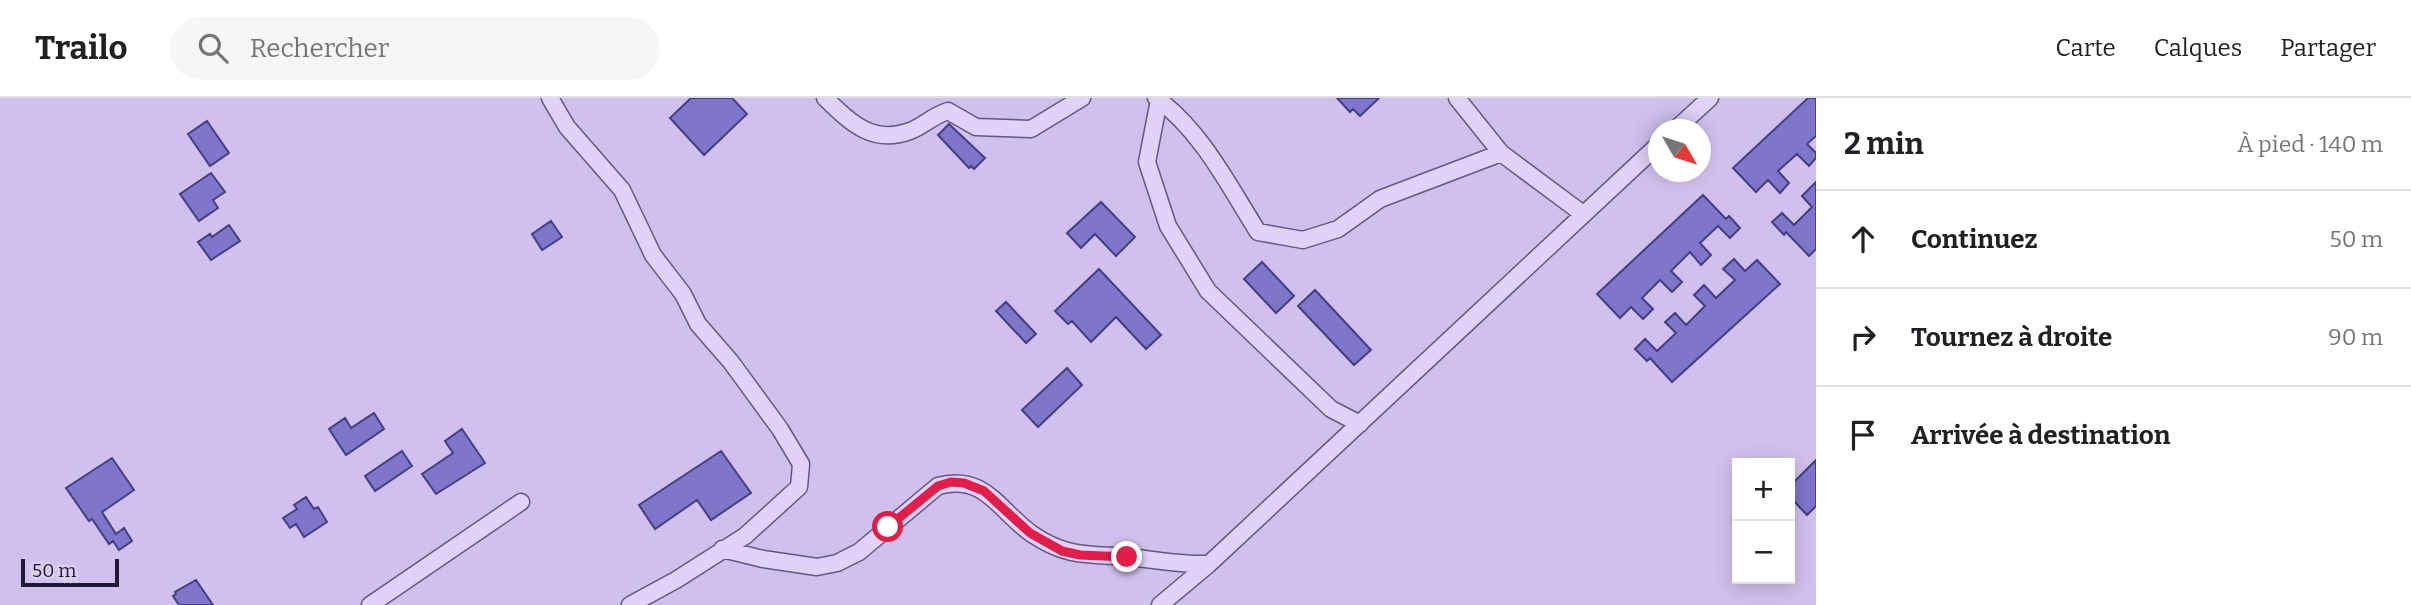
<!DOCTYPE html>
<html lang="fr">
<head>
<meta charset="utf-8">
<style>
	body { margin:0; font-family:Bitter,serif; background:#f6f6f6; color:#202124 }
	.controls { position:absolute; right:21px; bottom:21px; display:grid; overflow:hidden; border-radius:0px; box-shadow:0 4px 18px #0003 }
	.controls button { width:63px; height:63px; display:grid; place-items:center; padding:0; border:0; border-bottom:2px solid #e0e0e0; background:#fff; color:#202124; font:35px sans-serif }
	.compass { position:absolute; left:1648px; top:21px; width:63px; height:63px; border-radius:50%; background:#fff; box-shadow:0 4px 18px #0003; rotate:129deg }
	.scale { position:absolute; left:21px; bottom:18px; width:98px; box-sizing:border-box; padding-left:7px; border:4px solid #201c35; border-top:0; font-size:19px; line-height:24px; white-space:nowrap; color:#201c35; -webkit-text-stroke:5px #ddcff4; paint-order:stroke }
	.stop { position:absolute; width:21px; height:21px; margin:-16px; border:5px solid #e11d48; border-radius:50%; background:#fff }
	.stop.end { background:#e11d48; border-color:#fff; box-shadow:0 2px 7px #0008 }
	.list { margin:0; padding:0; list-style:none }
	h2 { display:flex; justify-content:space-between; align-items:center; height:91px; margin:0; padding:0 28px; font-size:30px }
	h2 small { font-size:23px; font-weight:400; color:#757577 }
	.list li { display:grid; grid-template-columns:46px 1fr auto; gap:21px; align-items:center; box-sizing:border-box; height:98px; padding:0 28px; border-top:2px solid #e0e0e0 }
	.list b { display:block; font-size:26px; white-space:nowrap }
	.list em { font-size:23px; font-style:normal; color:#757577 }
	.icon { flex:none; width:38px; height:38px; fill:none; stroke:currentColor; stroke-width:2; stroke-linecap:round; stroke-linejoin:round }
	.map { position:relative; flex:none; width:1816px; height:507px; overflow:hidden }
	header { display:flex; align-items:center; gap:42px; box-sizing:border-box; height:98px; padding:0 35px; background:#fff; border-bottom:2px solid #e0e0e0 }
	header strong { font-size:33px }
	nav { display:flex; gap:38px; margin-inline-start:auto; font-size:24px }
	.search { width:490px; height:63px; background:#f6f6f6; display:flex; align-items:center; gap:18px; box-sizing:border-box; padding:0 24px; border-radius:38px; color:#757577; font-size:26px }
	main { display:flex }
	aside { flex:1; background:#fff }
	.map>svg:first-child { display:block }
	.building { fill:#7d76ca; stroke:#433f84; stroke-width:2 }
	.lines { fill:none; stroke-linecap:round; stroke-linejoin:round }
	.minor-casing { stroke:#615885; stroke-width:19 }
	.minor { stroke:#e0d2f8; stroke-width:16 }
	.route { stroke:#e11d48; stroke-width:9 }
</style>
</head>
<body>
<header>
<strong>Trailo</strong>
<div class="search"><svg class="icon" aria-label="search" viewBox="0 0 24 24"><circle cx="10" cy="10" r="6"/><path d="M15 15l6 6"/></svg>Rechercher</div>
<nav><a>Carte</a><a>Calques</a><a>Partager</a></nav>
</header>
<main>
<div class="map">
<svg width="1816" height="507" viewBox="0 0 1816 507">
	<rect width="100%" height="100%" fill="#d0c0ed"/>
	<path class="building" d="M691,0h41l15,16 -43,41 -34,-37z
		M1337,0h42l-19,18 -7,-7 -3,3z
		M1808,0h8v38l-9,8 9,9v5l-7,8 -12,-12 -19,17 11,12 -9,10 -12,-13 -12,12 -23,-24z
		M207,23l22,32 -19,13 -22,-32z
		M949,26l36,34 -11,11 -3,-3 -2,2 -31,-33z
		M211,75l14,19 -12,8 5,8 -19,13 -19,-27z
		M1816,84v67l-7,7 -23,-24 -2,3 -12,-13 10,-9 12,12 18,-18 -10,-11z
		M1703,97l23,24 3,-3 11,12 -10,10 -12,-12 -18,17 11,12 -10,10 -11,-13 -19,19 11,11 -10,10 -12,-12 -18,18 11,11 -10,10 -12,-12 -11,11 -23,-24z
		M1101,104l34,35 -19,19 -21,-22 -14,14 -14,-15z
		M551,123l11,16 -20,13 -10,-16z
		M229,127l11,16 -29,19 -13,-18 12,-8 2,3z
		M1734,161l11,12 12,-11 23,24 -108,98 -22,-24 -3,3 -12,-12 10,-10 12,12 19,-18 -11,-11 10,-9 11,12 19,-19 -11,-11 10,-10 12,13 19,-18 -12,-11z
		M1262,164l32,34 -18,17 -32,-34z
		M1099,171l62,66 -15,14 -30,-32 -25,25 -19,-21 -4,3 -13,-13z
		M1315,192l56,60 -17,15 -56,-59z
		M1006,204l30,32 -10,9 -30,-32z
		M1067,270l15,17 -44,42 -16,-17z
		M374,315l10,16 -38,26 -17,-26 16,-11 6,10z
		M462,331l23,34 -49,31 -14,-20 31,-21 -8,-12z
		M402,353l10,15 -37,25 -10,-15z
		M721,353l30,42 -40,27 -14,-20 -42,29 -16,-24z
		M112,360l22,32 -32,22 14,22 8,-6 8,13 -13,9 -6,-9 -4,3 -17,-25 -3,2 -23,-33z
		M1816,362v46l-9,9 -17,-18v-11z
		M306,399l8,12 4,-2 9,15 -23,15 -8,-13 -6,4 -7,-10 14,-9 -3,-4z
		M196,482l17,25h-34l-6,-9 3,-2 -1,-2z"/>
	<g class="lines">
		<g class="minor-casing">
			<path id="minor" d="M550,0l17,29 55,63 31,65 30,39 15,30 33,38 49,67 21,35 -2,23 -54,49 -69,44 -46,25
				M825,0c25,24 47,47 85,33 12,-4 22,-15 38,-20l28,16 55,2 51,-31
				M1156,0c45,32 73,88 102,134l45,8 35,-11 42,-30 121,-46
				M1457,0l44,55 82,61
				M1159,2l-12,62 21,64 40,65 123,118 29,15
				M1675,32l35,-32
				M722,451l41,10 54,8 20,-4 22,-11 79,-66c47,-13 61,25 94,48 35,24 57,20 97,23 27,3 53,8 80,7
				M370,507l151,-103
				M1160,507l49,-41 449,-419"/>
		</g>
		<use href="#minor" class="minor"/>
	</g>
	<g class="lines">
		<path class="route" d="M888,429l50,-41 13,-4 13,1 20,8 46,42 32,18 18,4 47,2"/>
	</g>
</svg>
<div class="controls">
<button>+</button>
<button>−</button>
</div>
<svg class="compass" viewBox="-18 -18 36 36"><path d="M0-13l5 13h-10z" fill="#e53935"/><path d="M0 13l5-13h-10z" fill="#757577"/></svg>
<div class="scale">50 m</div>
<div class="stop" style="left:888px;top:429px"></div>
<div class="stop end" style="left:1127px;top:459px"></div>
</div>
<aside>
<h2>2 min<small>À pied · 140 m</small></h2>
<ul class="list">
<li><svg class="icon" aria-label="ahead" viewBox="0 0 24 24"><path d="M12 20V5M6 11l6-6 6 6"/></svg><div><b>Continuez</b></div><em>50 m</em></li>
<li><svg class="icon" aria-label="right" viewBox="0 0 24 24"><path d="M7 20v-9h11M14 6l5 5-5 5"/></svg><div><b>Tournez à droite</b></div><em>90 m</em></li>
<li><svg class="icon" aria-label="arrive" viewBox="0 0 24 24"><path d="M6 21V4h12l-3 4 3 4H6"/></svg><div><b>Arrivée à destination</b></div></li>
</ul>
</aside>
</main>
</body>
</html>
